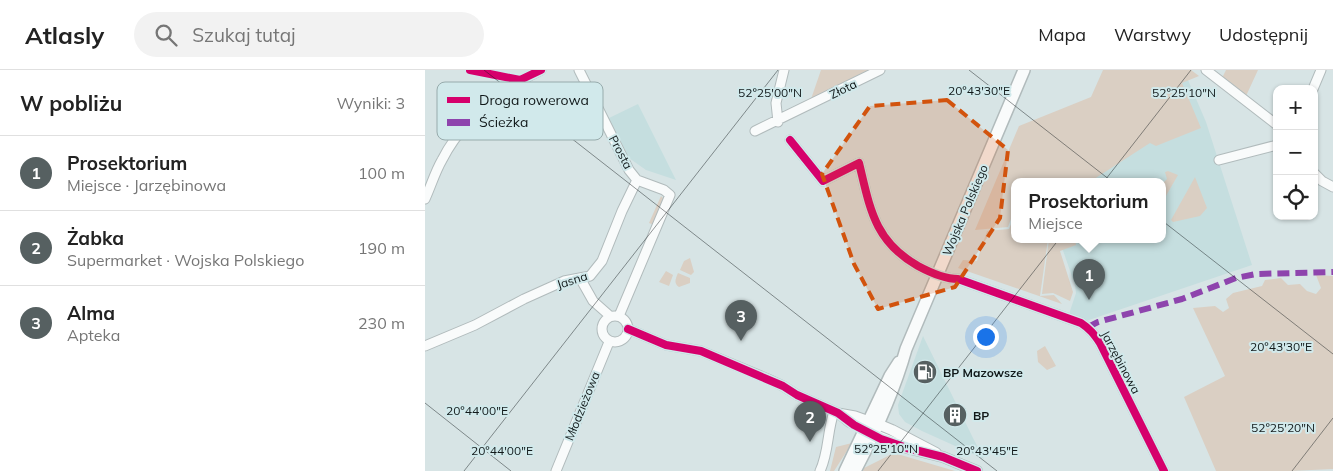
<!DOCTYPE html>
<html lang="pl">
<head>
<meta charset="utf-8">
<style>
	body { margin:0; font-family:Mulish,sans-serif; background:#f2f2f2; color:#222 }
	.controls { position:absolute; right:15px; top:15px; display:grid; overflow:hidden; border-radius:10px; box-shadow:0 1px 4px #0004 }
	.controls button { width:45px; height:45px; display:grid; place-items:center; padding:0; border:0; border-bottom:1px solid #e0e0e0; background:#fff; color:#222; font:25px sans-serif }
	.you { position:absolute; left:560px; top:266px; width:18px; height:18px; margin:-12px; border:4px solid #fff; border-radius:50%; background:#1a73e8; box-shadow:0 0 0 8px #1a73e833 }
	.badge { display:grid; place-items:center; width:32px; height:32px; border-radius:50%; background:#566061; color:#fff; font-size:16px; font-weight:700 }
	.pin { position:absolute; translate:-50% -41px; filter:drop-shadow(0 1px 2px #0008) }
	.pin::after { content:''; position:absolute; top:26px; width:18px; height:15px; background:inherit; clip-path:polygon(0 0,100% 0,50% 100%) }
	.popup { position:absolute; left:586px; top:108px; width:155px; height:65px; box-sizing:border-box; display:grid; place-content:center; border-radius:10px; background:#fff; filter:drop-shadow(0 1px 4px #0005); font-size:16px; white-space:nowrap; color:#767676 }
	.popup b { font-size:19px; color:#222 }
	.popup::after { content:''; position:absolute; left:50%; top:100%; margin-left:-10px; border:10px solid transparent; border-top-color:#fff }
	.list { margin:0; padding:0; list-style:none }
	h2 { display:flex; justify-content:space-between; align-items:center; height:65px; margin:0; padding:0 20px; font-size:21px }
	h2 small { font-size:16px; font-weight:400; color:#767676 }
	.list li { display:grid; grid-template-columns:32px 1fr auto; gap:15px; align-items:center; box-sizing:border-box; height:75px; padding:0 20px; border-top:1px solid #e0e0e0 }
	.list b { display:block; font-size:19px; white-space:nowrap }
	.list p { margin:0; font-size:16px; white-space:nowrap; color:#767676 }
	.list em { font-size:16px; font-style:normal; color:#767676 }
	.icon { flex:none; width:28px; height:28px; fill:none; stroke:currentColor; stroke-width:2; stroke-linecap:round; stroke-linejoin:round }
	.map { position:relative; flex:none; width:908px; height:401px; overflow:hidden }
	header { display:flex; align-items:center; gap:30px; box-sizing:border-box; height:70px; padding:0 25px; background:#fff; border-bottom:1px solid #e0e0e0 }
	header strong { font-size:24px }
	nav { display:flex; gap:28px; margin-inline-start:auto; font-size:18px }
	.search { width:350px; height:45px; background:#f2f2f2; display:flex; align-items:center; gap:12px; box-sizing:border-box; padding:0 18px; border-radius:28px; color:#767676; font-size:19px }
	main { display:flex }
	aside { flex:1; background:#fff }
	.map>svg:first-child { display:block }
	.built { fill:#c5dedf }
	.green { fill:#dacfc3 }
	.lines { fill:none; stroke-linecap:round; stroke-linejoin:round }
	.minor-casing { stroke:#b1bbbc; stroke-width:11 }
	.tertiary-casing { stroke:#b1bbbc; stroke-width:12 }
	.secondary-casing { stroke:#b1bbbc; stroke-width:14 }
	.minor { stroke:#f9fbfb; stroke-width:9 }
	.tertiary { stroke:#f9fbfb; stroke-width:10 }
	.secondary { stroke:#f9fbfb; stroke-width:11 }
	.quiet { stroke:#8e44ad; stroke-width:6; stroke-dasharray:12 6; stroke-linecap:butt }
	.cycleway-casing { stroke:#d1e9eb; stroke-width:11 }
	.cycleway { stroke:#d6006c; stroke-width:8 }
	.marked { fill:#d2530d; fill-opacity:0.2; stroke:#d2530d; stroke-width:4; stroke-dasharray:10 6; stroke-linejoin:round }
	.ticks { fill:none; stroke:#11191a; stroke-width:1; stroke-opacity:0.45 }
	.labels { text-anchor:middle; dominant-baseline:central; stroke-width:4; stroke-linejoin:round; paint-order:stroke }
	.street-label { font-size:12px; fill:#11191a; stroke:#d1e9eb }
	.poi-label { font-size:12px; font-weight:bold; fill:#11191a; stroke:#d1e9eb; text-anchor:start }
	.key { fill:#d1e9eb; stroke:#97abac; stroke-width:1 }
	.key-label { font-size:14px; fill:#11191a }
	.ticks-label { font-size:12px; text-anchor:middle; fill:#11191a; stroke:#d1e9eb; stroke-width:4; stroke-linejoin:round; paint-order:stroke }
</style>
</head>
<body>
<header>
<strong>Atlasly</strong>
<div class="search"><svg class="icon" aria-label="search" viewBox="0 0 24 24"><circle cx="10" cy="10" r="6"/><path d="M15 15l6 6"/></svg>Szukaj tutaj</div>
<nav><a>Mapa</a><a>Warstwy</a><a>Udostępnij</a></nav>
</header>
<main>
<aside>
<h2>W pobliżu<small>Wyniki: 3</small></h2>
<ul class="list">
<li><span class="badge">1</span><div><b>Prosektorium</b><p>Miejsce · Jarzębinowa</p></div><em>100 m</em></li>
<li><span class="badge">2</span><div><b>Żabka</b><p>Supermarket · Wojska Polskiego</p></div><em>190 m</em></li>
<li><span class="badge">3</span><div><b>Alma</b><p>Apteka</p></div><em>230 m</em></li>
</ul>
</aside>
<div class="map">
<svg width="908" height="401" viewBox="0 0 908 401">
	<rect width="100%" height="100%" fill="#d7e4e5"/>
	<path class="built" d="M760,3l21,49 46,143 -166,56 -19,-1 9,-27 -1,-8 -16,-46h104v-58h-124z
		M213,34l38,76 -30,-10 -17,-12 -20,-40z
		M498,266l50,102 11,21 -62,-28 -17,-9 -6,-8 -1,-9z"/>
	<path class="green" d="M396,0h52l-62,29z
		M678,0h88l8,6 -17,7 19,45 -45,18 -6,-3 -59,38h-76v27l-7,19 -33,3 44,-104 72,-29z
		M801,0h32l-12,26 -24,-18z
		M743,101l10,4 -15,26v-18l4,-4 -2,-7z
		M770,107l12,31 -7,8 -27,6 -2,-2z
		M236,126l2,2v3l-9,24 -5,-2z
		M590,145v24h33l-8,57 14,-1 8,9 -104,-36 5,-8 14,1 10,-30 22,-2z
		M624,169h26l1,6 -16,6 13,41 -3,9 -17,-8 -11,1z
		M265,188l4,14 -3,3 -11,-5 4,-9z
		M241,201l7,4 -4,11 -10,-4z
		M253,203l12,5v5l-11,4c-6,-4 -3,-9 -1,-14z
		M891,205l17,1v193l-43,2h-74l-32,-74 41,-21 -32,-68 22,-2 8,6 6,-4 -3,-9 7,-6 29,-7 3,-6 16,-2 7,7 12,-1 7,7 9,3 5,-6z
		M620,276l11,20 -9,4 -9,-8 -1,-11z
		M427,373l-16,25 -2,3h-4l6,-24z
		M469,383l61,18h-92l1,-3z"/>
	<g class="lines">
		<g class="minor-casing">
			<path id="minor" d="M154,0l50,100 8,10
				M781,0l71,55
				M888,19l8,-19
				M353,52l-2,-19 8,-33
				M330,61l125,-61
				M365,70l33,41 36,-18c11,45 15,78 59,103 13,7 26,13 40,13l123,44c9,6 13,11 19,20l64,128
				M794,90l58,-15
				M889,103l8,8 11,6
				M0,129c6,-13 10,-27 17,-39 21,-41 58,-70 99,-90
				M155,208l13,23 17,15
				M177 259a13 13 0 1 1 26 0a13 13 0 1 1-26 0Z
				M194,246l51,-121 -6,-5 -27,-10
				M203,259l38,16 35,6 67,28 15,7 14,9 41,18 11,9 16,8
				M0,276l50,-21 49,-26 40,-18 26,-5 12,-15 20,-50 15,-31
				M413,343l17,3 14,5
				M131,401l53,-129
				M395,401c9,-19 7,-40 14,-59"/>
		</g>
		<g class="tertiary-casing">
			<path id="tertiary" d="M448,352l19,8 44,23
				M443,362l39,16 36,9 34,14"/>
		</g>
		<g class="secondary-casing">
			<path id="secondary" d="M420,401l45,-95 9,-14
				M430,401c21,-40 39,-79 51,-122l118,-279"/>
		</g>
		<use href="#minor" class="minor"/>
		<use href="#tertiary" class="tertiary"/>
		<use href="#secondary" class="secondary"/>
		<path class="quiet" d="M663,257l10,-5 84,-23 54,-21 20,-4 77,-2"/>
		<g class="cycleway-casing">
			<path id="cycleway" d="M45,0l50,10 21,-10
				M365,70l33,41 36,-18c11,45 15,78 59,103 13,7 26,13 40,13l123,44c9,6 13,11 19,20l64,128
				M203,259l38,16 35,6 82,35 14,9 41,18 16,12 27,14 26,9 36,9 34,14"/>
		</g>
		<use href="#cycleway" class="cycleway"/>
	</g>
	<path class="marked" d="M522,30l61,50 -8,68 -45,69 -77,22 -24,-45 -32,-90 48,-68z"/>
	<path class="ticks" d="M59,0l513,401M544,0l364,284M0,333l86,68M39,401l314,-401M453,401l313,-401M867,401l41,-53"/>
	<defs>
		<g id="fuel-disc" transform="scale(1.25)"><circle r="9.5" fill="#566061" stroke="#d1e9eb"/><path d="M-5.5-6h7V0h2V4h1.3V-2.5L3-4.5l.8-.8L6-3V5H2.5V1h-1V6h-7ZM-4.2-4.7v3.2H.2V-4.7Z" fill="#fff"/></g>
		<g id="building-disc" transform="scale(1.25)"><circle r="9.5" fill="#566061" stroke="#d1e9eb"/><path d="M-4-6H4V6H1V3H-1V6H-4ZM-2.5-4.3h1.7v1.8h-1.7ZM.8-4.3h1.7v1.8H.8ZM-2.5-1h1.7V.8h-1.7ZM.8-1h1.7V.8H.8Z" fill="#fff"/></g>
	</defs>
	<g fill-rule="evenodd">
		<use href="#fuel-disc" x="500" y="302"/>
		<use href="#building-disc" x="530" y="345"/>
	</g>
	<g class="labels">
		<g class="street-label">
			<text transform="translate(418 19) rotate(-26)">Złota</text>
			<text transform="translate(196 82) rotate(62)">Prosta</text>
			<text transform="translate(540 140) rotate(-67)">Wojska Polskiego</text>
			<text transform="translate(147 210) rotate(-18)">Jasna</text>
			<text transform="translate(696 292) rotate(62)">Jarzębinowa</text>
			<text transform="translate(157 336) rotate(-68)">Młodzieżowa</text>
		</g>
		<g class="poi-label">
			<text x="518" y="302">BP Mazowsze</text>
			<text x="548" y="345">BP</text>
		</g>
	</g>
	<rect x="12" y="12" width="166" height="58" rx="8" class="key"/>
	<rect x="22" y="27" width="23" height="6" fill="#d6006c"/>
	<rect x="22" y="49" width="23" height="7" fill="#8e44ad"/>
	<g class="key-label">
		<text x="54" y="35">Droga rowerowa</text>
		<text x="54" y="57">Ścieżka</text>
	</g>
	<g class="ticks-label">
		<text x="554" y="25">20°43'30"E</text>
		<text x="759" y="27">52°25'10"N</text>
		<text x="345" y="27">52°25'00"N</text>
		<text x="856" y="281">20°43'30"E</text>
		<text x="52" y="345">20°44'00"E</text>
		<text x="858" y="362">52°25'20"N</text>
		<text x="461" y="383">52°25'10"N</text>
		<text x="77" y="385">20°44'00"E</text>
		<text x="562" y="385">20°43'45"E</text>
	</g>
</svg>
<div class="controls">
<button>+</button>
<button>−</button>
<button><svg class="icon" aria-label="locate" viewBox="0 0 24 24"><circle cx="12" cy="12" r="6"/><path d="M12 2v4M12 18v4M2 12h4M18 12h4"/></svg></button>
</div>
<div class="you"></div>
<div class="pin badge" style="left:664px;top:230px">1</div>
<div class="popup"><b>Prosektorium</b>Miejsce</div>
<div class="pin badge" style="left:385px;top:372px">2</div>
<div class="pin badge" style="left:316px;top:271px">3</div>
</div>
</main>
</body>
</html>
